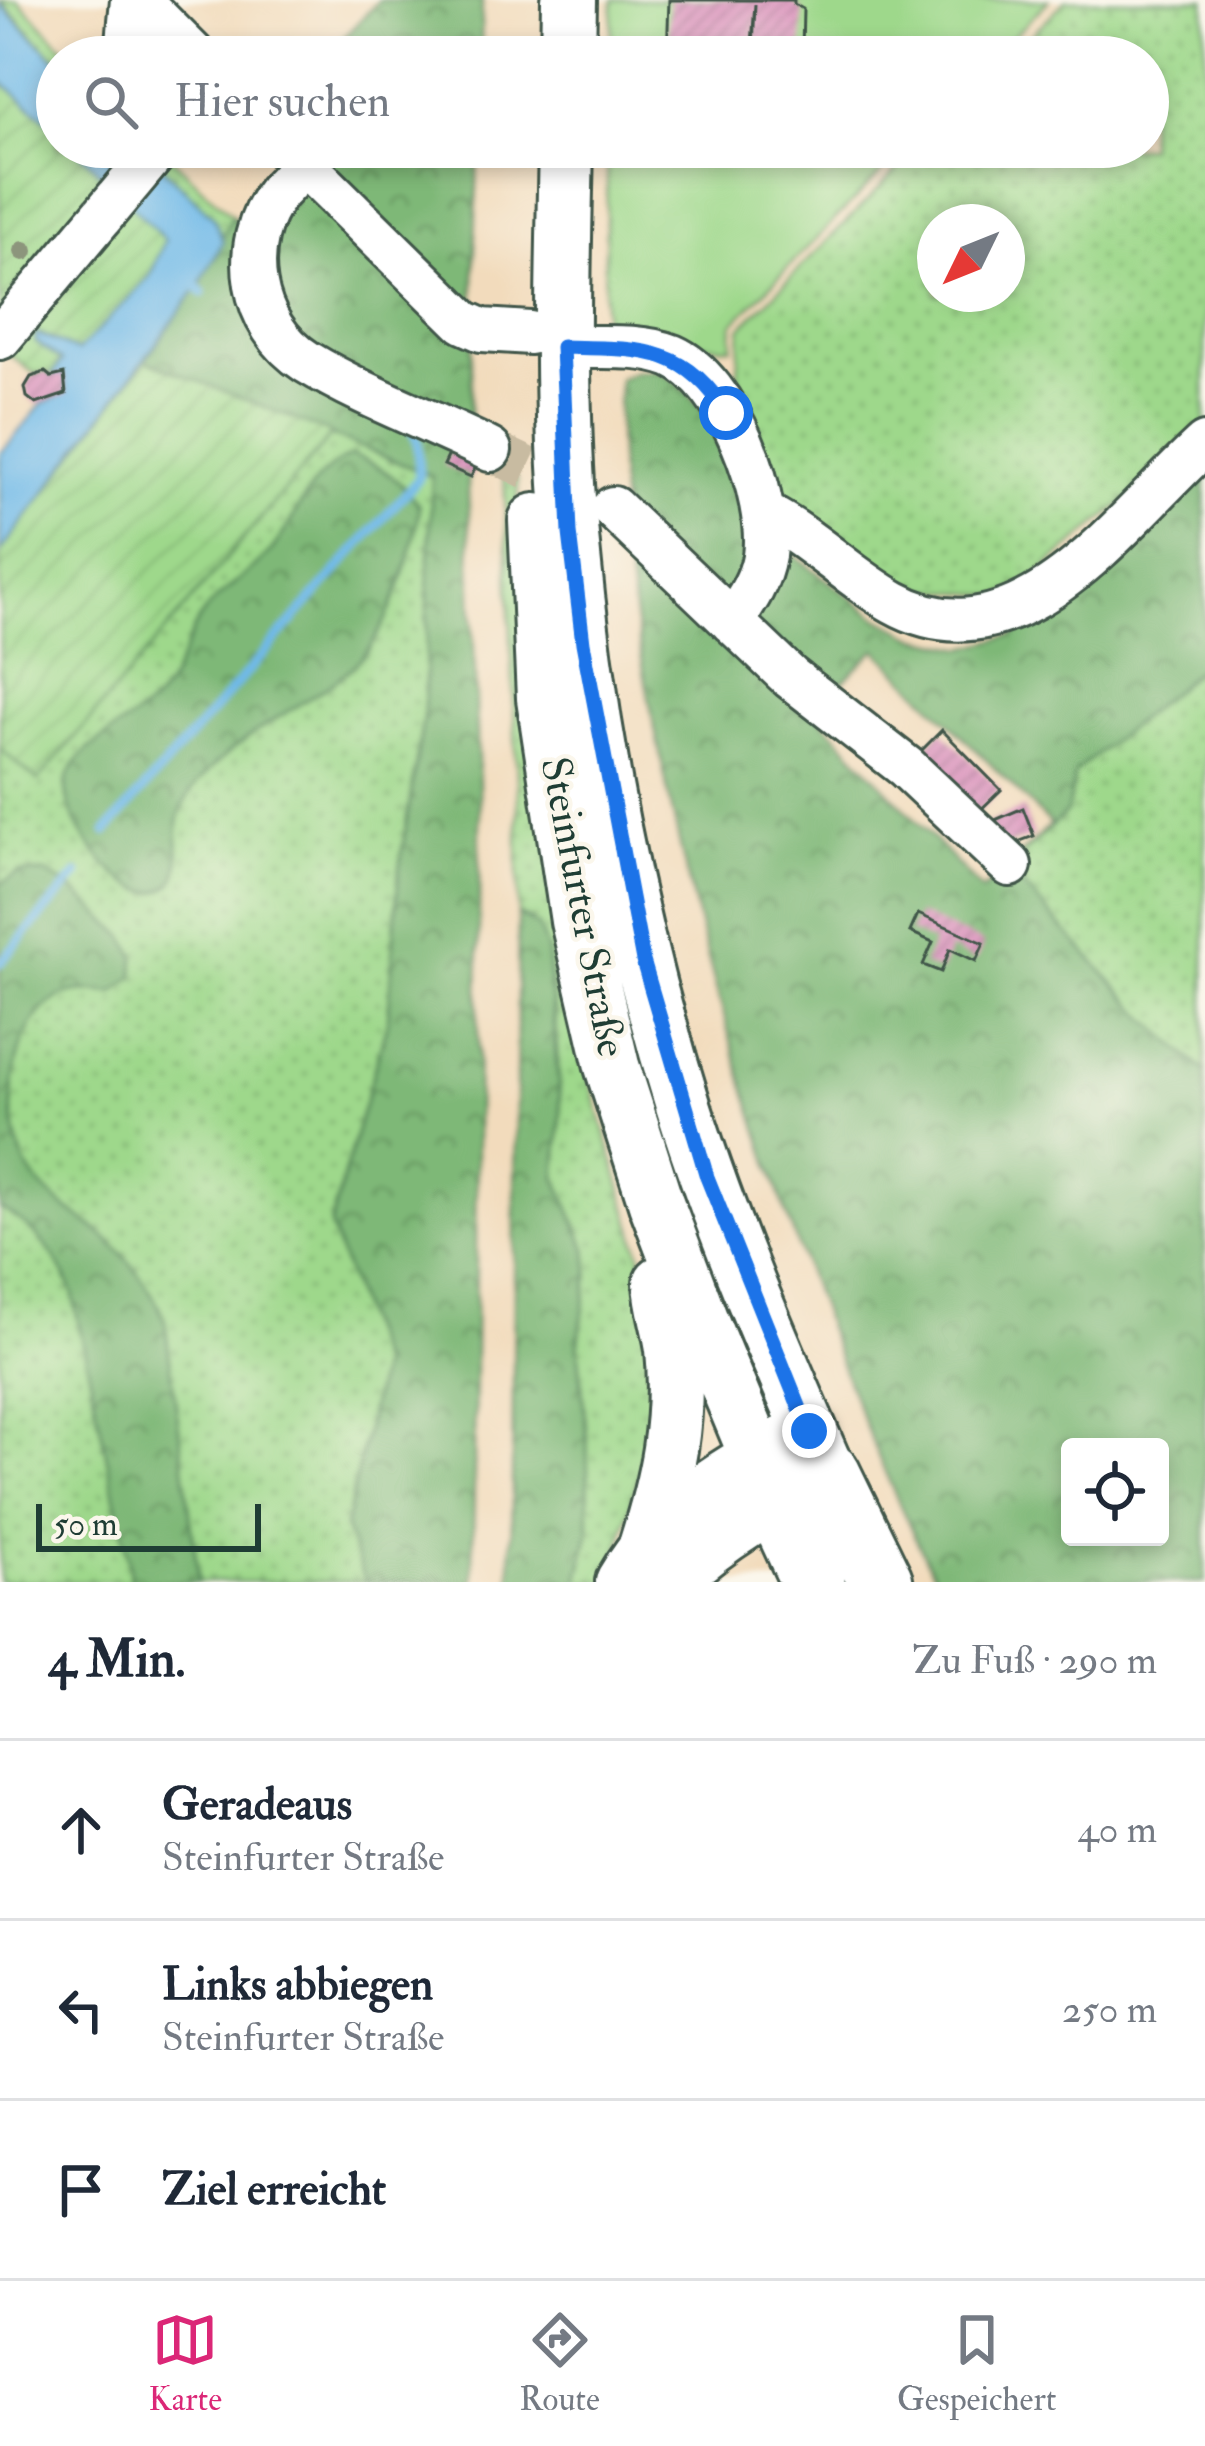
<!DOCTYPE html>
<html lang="de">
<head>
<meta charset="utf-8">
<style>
	body { margin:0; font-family:"IM FELL Double Pica",serif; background:#f2f2f3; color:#1f2937 }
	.controls { position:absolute; right:36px; bottom:36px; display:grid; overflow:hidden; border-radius:12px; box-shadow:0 6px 18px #0003 }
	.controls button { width:108px; height:108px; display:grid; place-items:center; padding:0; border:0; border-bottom:3px solid #e0e1e3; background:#fff; color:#1f2937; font:60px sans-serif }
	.compass { position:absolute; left:917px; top:204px; width:108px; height:108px; border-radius:50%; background:#fff; box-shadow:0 6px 18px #0003; rotate:227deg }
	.scale { position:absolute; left:36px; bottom:30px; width:225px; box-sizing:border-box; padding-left:12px; border:6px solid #1f3d34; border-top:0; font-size:33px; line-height:42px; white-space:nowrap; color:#1f3d34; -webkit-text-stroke:9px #fbf7ec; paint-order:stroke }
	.stop { position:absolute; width:36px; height:36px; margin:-27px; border:9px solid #1a73e8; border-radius:50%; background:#fff }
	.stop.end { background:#1a73e8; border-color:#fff; box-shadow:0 3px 12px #0008 }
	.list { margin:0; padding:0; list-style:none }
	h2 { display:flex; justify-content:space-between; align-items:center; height:156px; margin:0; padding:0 48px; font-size:51px }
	h2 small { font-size:39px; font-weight:400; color:#747a83 }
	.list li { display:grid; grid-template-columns:78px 1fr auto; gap:36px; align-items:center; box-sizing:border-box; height:180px; padding:0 48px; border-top:3px solid #e0e1e3 }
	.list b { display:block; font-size:45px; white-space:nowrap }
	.list p { margin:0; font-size:39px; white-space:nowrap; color:#747a83 }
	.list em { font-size:39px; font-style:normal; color:#747a83 }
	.icon { flex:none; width:66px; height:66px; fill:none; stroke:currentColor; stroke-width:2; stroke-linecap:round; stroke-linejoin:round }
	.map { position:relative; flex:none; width:1205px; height:1582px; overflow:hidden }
	.search { position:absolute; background:#fff; box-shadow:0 6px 18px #0003; left:36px; right:36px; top:36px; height:132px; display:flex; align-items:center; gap:30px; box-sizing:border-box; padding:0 42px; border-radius:66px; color:#747a83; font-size:45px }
	.sheet { height:696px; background:#fff }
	nav { display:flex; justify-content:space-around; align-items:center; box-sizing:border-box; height:168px; border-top:3px solid #e0e1e3; background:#fff; font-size:33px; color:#747a83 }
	nav a { display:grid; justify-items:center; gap:6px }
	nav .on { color:#db2777 }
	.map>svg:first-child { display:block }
	.grass { fill:url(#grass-dots); stroke:#5e8a60; stroke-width:3; fill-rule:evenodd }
	.forest { fill:url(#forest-crowns); stroke:#4e7a56; stroke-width:3; fill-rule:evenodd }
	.garden { fill:url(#garden-furrows); stroke:#5e8a60; stroke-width:3 }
	.pitch { fill:#9ed88b; stroke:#5e8a60; stroke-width:3 }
	.water { fill:#6fb9e8; stroke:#477b8e; stroke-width:3 }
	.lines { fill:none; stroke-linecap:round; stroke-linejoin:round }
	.stream { stroke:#6fb9e8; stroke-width:9 }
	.building { fill:url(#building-hatch) }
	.minor-tunnel { stroke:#c8bba1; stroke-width:42; stroke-dasharray:42 21; stroke-linecap:butt }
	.minor-casing { stroke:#3f5548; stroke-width:48 }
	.major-casing { stroke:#3f5548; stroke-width:60 }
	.highway-casing { stroke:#3f5548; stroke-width:69 }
	.minor { stroke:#fff; stroke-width:42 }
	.major { stroke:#fff; stroke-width:54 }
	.highway { stroke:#fff; stroke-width:63 }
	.tree { fill:#8c957b }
	.route { stroke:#1a73e8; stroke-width:15 }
	.labels { text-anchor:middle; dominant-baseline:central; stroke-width:9; stroke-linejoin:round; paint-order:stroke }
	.street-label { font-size:42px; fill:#1f3d34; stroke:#fbf7ec }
</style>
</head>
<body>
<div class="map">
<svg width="1205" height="1582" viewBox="0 0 1205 1582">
	<defs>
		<pattern id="grass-dots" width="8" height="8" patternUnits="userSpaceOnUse" patternTransform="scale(3)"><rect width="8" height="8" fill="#9ed88b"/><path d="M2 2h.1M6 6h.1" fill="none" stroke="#88ba79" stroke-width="1.8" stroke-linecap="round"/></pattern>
		<pattern id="forest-crowns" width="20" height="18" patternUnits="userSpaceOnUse" patternTransform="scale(3)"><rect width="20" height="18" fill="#7eb877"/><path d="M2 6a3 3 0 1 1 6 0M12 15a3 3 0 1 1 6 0" fill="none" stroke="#679762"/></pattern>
		<pattern id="garden-furrows" width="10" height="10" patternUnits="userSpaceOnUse" patternTransform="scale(3)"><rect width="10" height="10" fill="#9ed88b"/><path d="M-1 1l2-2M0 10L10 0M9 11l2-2" fill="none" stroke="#88ba79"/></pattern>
		<pattern id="building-hatch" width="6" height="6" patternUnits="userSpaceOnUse" patternTransform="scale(3)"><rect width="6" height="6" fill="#d98dba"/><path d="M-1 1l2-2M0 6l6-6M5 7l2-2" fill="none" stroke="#af7498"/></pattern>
	</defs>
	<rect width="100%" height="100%" fill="#fbf7ec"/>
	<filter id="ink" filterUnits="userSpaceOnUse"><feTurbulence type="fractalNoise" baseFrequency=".00833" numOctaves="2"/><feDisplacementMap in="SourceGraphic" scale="24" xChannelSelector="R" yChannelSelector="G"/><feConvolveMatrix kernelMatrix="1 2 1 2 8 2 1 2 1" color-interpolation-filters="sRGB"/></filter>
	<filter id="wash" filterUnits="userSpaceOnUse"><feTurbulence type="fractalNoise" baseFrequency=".004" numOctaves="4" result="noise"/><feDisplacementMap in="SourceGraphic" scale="48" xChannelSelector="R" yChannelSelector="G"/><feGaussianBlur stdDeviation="2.7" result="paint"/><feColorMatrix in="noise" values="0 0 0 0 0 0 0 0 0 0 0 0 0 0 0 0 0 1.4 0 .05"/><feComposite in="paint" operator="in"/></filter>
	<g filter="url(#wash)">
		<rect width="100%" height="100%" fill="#f2dbbc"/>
		<path class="grass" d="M0,0h18l55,57h-16v4z
			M1066,0h139v434l-168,141 -36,21 -91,-8 -72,-34 -70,-66 -31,-104 4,-56 179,-181h228v-90h-139zM935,222h72v72h-72z
			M141,147h19l72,69 -9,26 -9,-24z
			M332,434l100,41 -8,238 -25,157 -11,150 -58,205 50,141 -35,162 20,54h-365v-833l38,31z
			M504,471l13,8 3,64 65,520 61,210 17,111 -53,198h-32l11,-50 -2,-94 -9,-91 11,-75 -2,-23 -31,-72 5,-63 -6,-96 -8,-68 -16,-30 -13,-5v-110z
			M1205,664v408l-59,-54 -139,-150 60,-56 8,-40z"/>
		<path class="forest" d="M379,0h103l-1,57h-156z
			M289,147h189l-10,338 12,326 -7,771h-108l-20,-54 35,-162 -50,-141 58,-205 11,-150 25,-157 8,-237 -287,-116 53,-73 34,-71 22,19z
			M657,370l23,14 30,34 27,83 51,50 92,68 38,19 47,10 49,-13 191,-156v185l-130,108 -8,40 -60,56 139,150 59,54v510h-267c-53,-99 -93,-204 -131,-310 -57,-157 -104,-315 -139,-480 -29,-136 -55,-274 -49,-414l17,-7zM876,649l175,176 -69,66 -169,-181zM1070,1447h90v90h-90z
			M351,455c31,11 49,24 68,51 -4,43 -28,118 -57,151 -26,30 -80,55 -112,79 -27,20 -61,47 -71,81 -6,21 8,54 -10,69 -38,31 -116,-74 -101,-109 15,-37 62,-50 88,-77 22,-24 27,-54 43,-80 18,-29 51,-44 72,-69 31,-38 31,-71 80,-96z
			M19,873h27l24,14 55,50 10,19 -1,21 -21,16c-14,-2 -33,-4 -46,1 -61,22 -67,131 -37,178 15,22 34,35 55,49 34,24 65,61 80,100l34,261h-69l-1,-19 -57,-272c-16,-37 -36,-63 -72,-83v-324z
			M518,915l20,11 9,24 14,164 -5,63 31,72 2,23 -11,75 9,91 2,94 -11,50h-67z"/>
		<path class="garden" d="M0,80l57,49v18h18l91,93 -16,36 -72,75 -38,-17 -4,8 26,19 -11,16 -6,-5 -10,2 -35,-26z
			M145,360l187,74 -294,347 -38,-32v-196z"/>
		<path class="pitch" d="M613,0h436l-56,57h-382z
			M608,147h298l-173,177 -1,23 -129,-11z"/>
		<path class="water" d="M0,4l57,57v68l-57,-49z
			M75,147h66l73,71 9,24 -25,45 -198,266v-99l42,-50 24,-11 -2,-18 -13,2 11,-16 -26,-19 -1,-9 43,18 72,-75 15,-36z"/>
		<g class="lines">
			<path class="stream" d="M198,287l5,6
				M106,832l313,-354 -2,-37 -5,-10
				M0,963l78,-89"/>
		</g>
		<g id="blocks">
			<path class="building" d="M669,0h125v4l9,5 -1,42 -33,3 1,-4 -17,-1 2,-45 -4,53h-84z
				M45,372l6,5 13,-3 2,20 -30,10 -9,-7 -2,-10 6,-10z
				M451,450l27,12 -7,15 -27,-12z
				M942,730l59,60 -28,27 -55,-63z
				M1023,808l11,28 -35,13 -11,-26z
				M918,914l66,29 -8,18 -26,-12 -9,23 -18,-7 10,-23 -23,-10z"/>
		</g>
	</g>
	<g filter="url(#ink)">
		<use href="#blocks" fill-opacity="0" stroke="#3f5548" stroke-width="3"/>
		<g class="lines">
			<path class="minor-tunnel" d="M490,450l102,48"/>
			<g class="minor-casing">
				<path id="minor" d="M139,0l57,57
					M127,53l5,-53
					M287,148l177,174 18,8 48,3
					M304,166c-9,8 -18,17 -26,26 -41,53 -28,134 29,170 56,34 124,59 183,88
					M0,338l160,-191
					M562,347c33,1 78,-4 110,9 57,25 100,141 92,200 -4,25 -18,45 -32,66
					M613,508l177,169 116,90 104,98
					M765,514c47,24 84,63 129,88 125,70 229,-85 311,-158"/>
			</g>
			<g class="major-casing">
				<path id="major" d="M568,57l1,-57
					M566,147c-3,130 -7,260 5,389 17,189 55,387 112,569 40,127 93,248 146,370 -58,30 -113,61 -161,107
					M536,521l8,177 34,223 34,145 44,137 44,116 76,183
					M646,1546c21,-66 34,-127 27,-197 -3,-22 -11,-44 -12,-66
					M623,1582c39,-67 95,-106 163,-139"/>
			</g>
			<g class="highway-casing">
				<path id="highway" d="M829,1475l52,107
					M776,1502l37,80"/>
			</g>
			<use href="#minor" class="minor"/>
			<use href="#major" class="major"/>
			<use href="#highway" class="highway"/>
		</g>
		<circle class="tree" cx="24" cy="251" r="10"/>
	</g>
	<g class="lines" filter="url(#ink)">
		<path class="route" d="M726,413c-41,-70 -91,-64 -164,-66l8,186 13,110 60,318 64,216 102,254"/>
	</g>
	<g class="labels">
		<g class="street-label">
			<text transform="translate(583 907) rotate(79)">Steinfurter Straße</text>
		</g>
	</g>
</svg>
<div class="controls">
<button><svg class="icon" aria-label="locate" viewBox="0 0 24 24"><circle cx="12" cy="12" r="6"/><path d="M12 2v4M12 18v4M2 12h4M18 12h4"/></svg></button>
</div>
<svg class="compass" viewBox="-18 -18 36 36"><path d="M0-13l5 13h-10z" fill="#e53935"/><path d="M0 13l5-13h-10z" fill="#747a83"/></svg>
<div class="scale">50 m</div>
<div class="stop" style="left:726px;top:413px"></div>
<div class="stop end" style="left:809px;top:1431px"></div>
<div class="search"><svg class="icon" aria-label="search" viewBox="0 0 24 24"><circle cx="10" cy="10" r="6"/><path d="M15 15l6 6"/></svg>Hier suchen</div>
</div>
<section class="sheet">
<h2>4 Min.<small>Zu Fuß · 290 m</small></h2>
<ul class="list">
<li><svg class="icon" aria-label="ahead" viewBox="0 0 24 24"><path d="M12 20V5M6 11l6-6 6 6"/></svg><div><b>Geradeaus</b><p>Steinfurter Straße</p></div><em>40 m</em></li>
<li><svg class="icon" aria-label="left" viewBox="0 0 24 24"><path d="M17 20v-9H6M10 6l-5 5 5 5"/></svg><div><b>Links abbiegen</b><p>Steinfurter Straße</p></div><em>250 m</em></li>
<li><svg class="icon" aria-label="arrive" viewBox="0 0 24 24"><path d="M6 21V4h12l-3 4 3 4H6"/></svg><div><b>Ziel erreicht</b></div></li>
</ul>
</section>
<nav>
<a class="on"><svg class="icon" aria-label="map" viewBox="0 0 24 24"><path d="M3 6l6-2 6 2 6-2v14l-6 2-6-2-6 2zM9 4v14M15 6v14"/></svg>Karte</a>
<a><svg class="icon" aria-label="directions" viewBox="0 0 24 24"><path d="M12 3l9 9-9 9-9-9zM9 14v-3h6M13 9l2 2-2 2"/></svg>Route</a>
<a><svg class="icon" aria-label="saved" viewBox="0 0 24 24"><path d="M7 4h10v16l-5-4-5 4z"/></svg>Gespeichert</a>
</nav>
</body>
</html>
